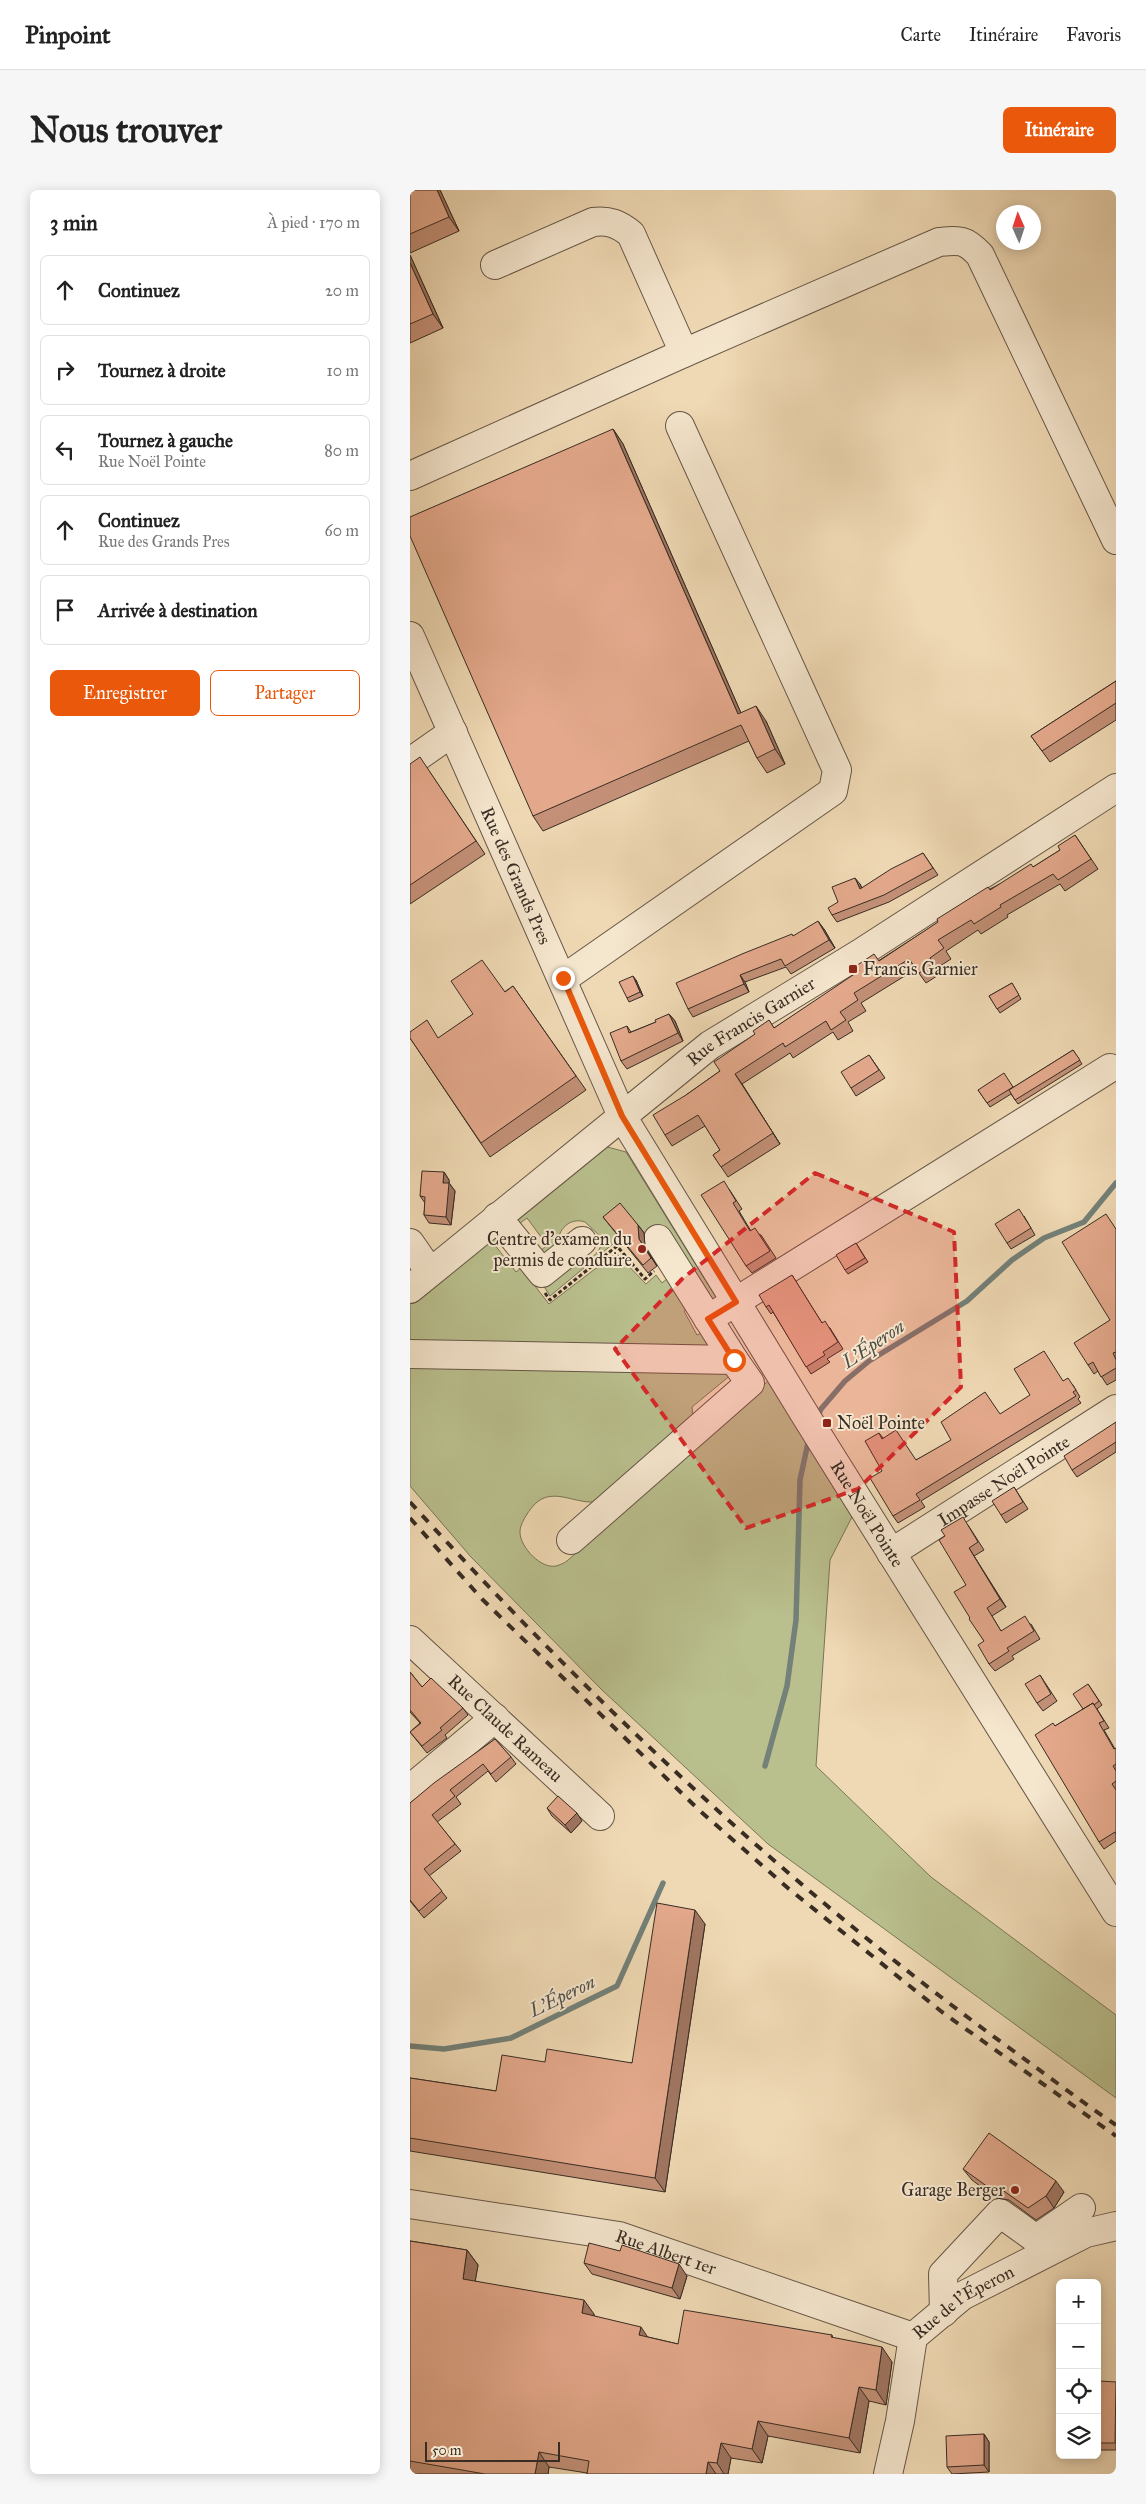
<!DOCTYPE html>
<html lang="fr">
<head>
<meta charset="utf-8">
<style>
	body { margin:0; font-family:"IM FELL Great Primer",serif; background:#f6f6f6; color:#222 }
	.controls { position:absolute; right:15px; bottom:15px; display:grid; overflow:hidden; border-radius:8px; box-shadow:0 2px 12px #0003 }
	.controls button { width:45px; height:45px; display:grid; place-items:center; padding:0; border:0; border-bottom:1px solid #e0e0e0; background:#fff; color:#222; font:25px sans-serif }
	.compass { position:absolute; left:586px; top:15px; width:45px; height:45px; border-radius:50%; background:#fff; box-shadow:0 2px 12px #0003; rotate:357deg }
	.scale { position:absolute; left:15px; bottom:12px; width:135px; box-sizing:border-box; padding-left:5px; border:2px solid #382c23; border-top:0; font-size:14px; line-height:18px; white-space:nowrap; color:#382c23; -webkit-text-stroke:4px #f5e6ce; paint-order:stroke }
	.stop { position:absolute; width:15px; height:15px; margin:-11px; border:4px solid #ea580c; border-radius:50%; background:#fff }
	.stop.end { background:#ea580c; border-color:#fff; box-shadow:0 1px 5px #0008 }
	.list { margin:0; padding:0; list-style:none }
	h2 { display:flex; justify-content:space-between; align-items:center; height:65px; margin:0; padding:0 20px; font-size:21px }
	h2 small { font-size:16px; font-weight:400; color:#767676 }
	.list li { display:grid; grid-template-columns:32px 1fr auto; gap:15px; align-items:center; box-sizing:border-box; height:70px; margin:0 10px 10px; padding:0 10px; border:1px solid #e0e0e0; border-radius:8px }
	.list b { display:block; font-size:19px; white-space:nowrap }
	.list p { margin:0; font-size:16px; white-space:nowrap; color:#767676 }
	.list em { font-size:16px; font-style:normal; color:#767676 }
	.actions { display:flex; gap:10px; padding:15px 20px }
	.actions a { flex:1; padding:11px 0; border:1px solid #ea580c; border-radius:8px; text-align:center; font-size:18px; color:#ea580c }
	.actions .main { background:#ea580c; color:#fff }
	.icon { flex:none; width:28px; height:28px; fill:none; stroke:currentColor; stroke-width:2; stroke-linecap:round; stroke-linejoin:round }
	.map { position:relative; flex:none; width:706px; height:2284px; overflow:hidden; border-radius:8px }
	header { display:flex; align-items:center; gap:30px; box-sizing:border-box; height:70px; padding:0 25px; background:#fff; border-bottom:1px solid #e0e0e0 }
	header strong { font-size:24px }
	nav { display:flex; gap:28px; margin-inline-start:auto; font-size:18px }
	.intro { display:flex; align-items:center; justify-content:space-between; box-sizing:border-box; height:120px; padding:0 30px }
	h1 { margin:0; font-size:35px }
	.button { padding:12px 22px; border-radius:8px; background:#ea580c; color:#fff; font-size:18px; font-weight:700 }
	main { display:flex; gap:30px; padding:0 30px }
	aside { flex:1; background:#fff; border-radius:8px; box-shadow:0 2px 12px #0003 }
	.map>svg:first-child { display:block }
	.green { fill:#b9bf8d; stroke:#787658 }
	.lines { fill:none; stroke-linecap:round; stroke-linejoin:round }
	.stream { stroke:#738179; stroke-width:5.5 }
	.minor-casing { stroke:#665747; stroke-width:30 }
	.path { stroke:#382c23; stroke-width:3; stroke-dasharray:4 2.5; stroke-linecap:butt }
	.minor { stroke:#f5e6ce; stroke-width:28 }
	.rail { stroke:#382c23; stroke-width:4; stroke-dasharray:9 9; stroke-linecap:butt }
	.wall { fill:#c49178; stroke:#382c23 }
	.shaded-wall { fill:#a07662; stroke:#382c23 }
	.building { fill:#e4a98c; stroke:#382c23 }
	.route { stroke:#ea580c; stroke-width:6 }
	.marked { fill:#d62828; fill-opacity:0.2; stroke:#d62828; stroke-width:4; stroke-dasharray:10 6; stroke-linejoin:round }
	.poi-dot { fill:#8f2418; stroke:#f5e6ce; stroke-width:2 }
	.labels { text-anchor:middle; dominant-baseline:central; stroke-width:4; stroke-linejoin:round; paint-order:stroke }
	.street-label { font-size:18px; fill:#382c23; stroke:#f5e6ce }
	.poi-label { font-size:18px; fill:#382c23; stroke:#f5e6ce; text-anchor:start }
	.water-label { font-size:19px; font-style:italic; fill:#504f47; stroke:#f5e6ce }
</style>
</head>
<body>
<header>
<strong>Pinpoint</strong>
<nav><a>Carte</a><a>Itinéraire</a><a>Favoris</a></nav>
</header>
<div class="intro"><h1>Nous trouver</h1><a class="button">Itinéraire</a></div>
<main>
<aside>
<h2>3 min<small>À pied · 170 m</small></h2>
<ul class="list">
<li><svg class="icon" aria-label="ahead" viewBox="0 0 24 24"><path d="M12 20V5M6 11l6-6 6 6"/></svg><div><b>Continuez</b></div><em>20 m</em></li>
<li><svg class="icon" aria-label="right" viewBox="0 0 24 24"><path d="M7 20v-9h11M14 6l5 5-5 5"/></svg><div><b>Tournez à droite</b></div><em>10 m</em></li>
<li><svg class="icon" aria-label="left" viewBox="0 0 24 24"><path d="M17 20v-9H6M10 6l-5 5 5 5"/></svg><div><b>Tournez à gauche</b><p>Rue Noël Pointe</p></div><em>80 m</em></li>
<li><svg class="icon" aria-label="ahead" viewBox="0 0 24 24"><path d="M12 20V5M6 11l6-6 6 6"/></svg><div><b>Continuez</b><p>Rue des Grands Pres</p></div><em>60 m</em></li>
<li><svg class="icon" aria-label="arrive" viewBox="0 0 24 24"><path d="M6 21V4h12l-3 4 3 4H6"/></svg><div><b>Arrivée à destination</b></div></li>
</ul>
<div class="actions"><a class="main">Enregistrer</a><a>Partager</a></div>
</aside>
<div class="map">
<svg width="706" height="2284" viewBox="0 0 706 2284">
	<rect width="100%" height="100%" fill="#efd9b4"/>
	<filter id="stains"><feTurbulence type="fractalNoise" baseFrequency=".004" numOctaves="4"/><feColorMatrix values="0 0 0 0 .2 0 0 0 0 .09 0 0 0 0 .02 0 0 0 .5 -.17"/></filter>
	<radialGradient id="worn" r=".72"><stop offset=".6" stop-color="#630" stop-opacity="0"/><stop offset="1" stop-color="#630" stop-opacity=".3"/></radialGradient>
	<path class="green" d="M190,955l26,7 91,147 -6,5 -51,-79 -15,9 -19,-23 -6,27 -70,58 -10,-16 24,-19c18,2 28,2 37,-15l-2,-11 -14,-13c-17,-6 -30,11 -27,27l-15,14 -7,-8 11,-10 -20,-27 -11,8 -4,-7z
		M86,1042l6,6 -8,6 22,28 5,-4 28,36 67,-51 30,31 10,-9 6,8 13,-11 20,33 -11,6 13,24 13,-6 15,20 -315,-2v-44z
		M0,1174l313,5 9,5 -40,33 1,13c-22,19 -43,39 -65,58 -7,6 -15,16 -23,21 -24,12 -51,-17 -72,7 -5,6 -14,19 -13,27 1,15 21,36 36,33 4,-1 8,-3 11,-5l201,-180 84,136 -22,43 -14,206 115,111 185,138v83l-348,-254 -166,-154 -131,-133 -61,-71z"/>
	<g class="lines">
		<path class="stream" d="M407,1228l4,-9 24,-28 24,-20 98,-60 45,-41 32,-22 40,-16 32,-39
			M355,1576l22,-80 9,-66 4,-140 9,-42
			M0,1856l34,3 67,-11 106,-52 46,-103"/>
		<g class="minor-casing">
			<g id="minor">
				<path d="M85,75l98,-43c16,-2 26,2 38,12l53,119"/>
				<path d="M0,286l274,-123 255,-111c21,-2 26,-3 41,13l136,285"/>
				<path id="s1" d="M0,446l212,480 185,302 309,494"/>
				<path d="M0,572l43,-30"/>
				<path d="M153,789l270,-188 4,-21 -157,-344"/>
				<path d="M87,1027l45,56 40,-32"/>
				<path d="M248,1049l76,121"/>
				<path d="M0,1053l20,29"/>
				<path id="s2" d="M0,1099l300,-244 149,-91 257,-166"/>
				<path d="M298,1129l402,-251"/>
				<path d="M0,1164l324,6 16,23 -179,157"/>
				<path id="s3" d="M481,1363l225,-144"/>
				<path id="s4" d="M0,1450l190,176"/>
				<path d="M0,1599l85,-71"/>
				<path id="s5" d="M0,2014l209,32 294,101"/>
				<path d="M534,2122l-1,-38 57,-61 36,26 45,-31"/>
				<path id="s6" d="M478,2284l12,-53 13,-84 49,-41 124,-63 30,-7"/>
			</g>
		</g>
		<path class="path" d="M135,1103l5,7 67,-54 28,33 9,-8"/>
		<use href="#minor" class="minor"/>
		<path class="rail" d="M0,1312c182,200 379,386 598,545 36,26 71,53 108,78
			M0,1328l72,81 217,211 90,79 153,123 174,124"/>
	</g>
	<path class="wall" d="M0,0h30l19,41 -49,22z
		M0,65l33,73 -33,15z
		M203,239l10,15 118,269 25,8 19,43 -18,9 -10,-15 -8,-17 -206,90 -10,-15z
		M706,491v39l-66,42 -19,-26z
		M0,574l19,7 56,83 -75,50z
		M665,645l23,34 -33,22 -5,-7 -53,31 1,2 -27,17 -3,-4 -32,21 5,8 -14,9 3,6 -14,9 -10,-14 -55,34 5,8 -18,11 5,9 -15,9 -5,-8 -40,26 -3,-5 -48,31 38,60 -52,33 -15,-22 7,-5 -15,-24 -33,20 -7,-11 21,-40 34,-24 49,-51 5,8 216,-139 43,-22 27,-17z
		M513,663l15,22 -49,27 -52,20 -5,-7 6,-13 22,-18 2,4z
		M414,739l11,19 -44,26 -5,-7 -41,15 4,10 -56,25 -5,-8 105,-73z
		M226,790l7,16 -14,6 -2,-4z
		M602,793l9,16 -21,14 -11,-17z
		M103,796l73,104 -96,67 -80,-119h29z
		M259,824l6,7 8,20 -56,28 -6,-8 6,-35 4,6 25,-10z
		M663,860l9,14 -64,40 -7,-10 -21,13 -12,-17 36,-3z
		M459,865l16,23 -29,18 -5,-8z
		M34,982l5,8v3l6,8 -4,34 -22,-2 -5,-8 1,-12 -5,-7z
		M319,999l13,20 -3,2 12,20 10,4 15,23 -24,15 -6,-7z
		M614,1026l11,19 -24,14 -4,-6z
		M193,1027l35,8 6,8 1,14 12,19 -9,7z
		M706,1038v152l-9,5 -9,-14 -4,3 -6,-9 22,-45z
		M446,1053l12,19 -20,12 -3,-4z
		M382,1085l30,48 8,5 13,21 -16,10 3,3 -19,12 -38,-62 -2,2 -5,-7z
		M653,1191l10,4 7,12 -2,2 3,4 -160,98 4,6 -27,16 -5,-7 -11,-45 -3,-38 4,5 33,22z
		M706,1232v30l-39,25 -5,-7z
		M604,1297l14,22 -22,14 -5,-8z
		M558,1335l16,25 -10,6 32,51 -14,9 9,15 30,-7 9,15 -28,17 2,3 -19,12 -6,-7 -5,-23 -14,-23 -4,-33z
		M0,1482l12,15 41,21 5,7 -23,20 2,3 -20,15 -17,-21 10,-9 -10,-11z
		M630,1485l17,26 -14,10 -6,-8z
		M678,1494l14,21 -5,4 12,19 -5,2 11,19 1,-1v93l-12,8 -5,-7 -44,-116 28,-17z
		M85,1549l16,18 5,7 -20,18 -8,-11 -32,26 5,7 -24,18 24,29 -32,25 18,22 -23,20 -14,-17v-98z
		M137,1618l35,13 -11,12 -19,-17z
		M295,1734l-40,268 -255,-41v-73l86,13 49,-29 87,1z
		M553,1979l101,23 -10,16 -18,12 -27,-20 -13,-2 -24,-18z
		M0,2051l57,9 11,15 -3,16 119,33v2l54,21 30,7 154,-9 1,3 59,24 -6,43 -17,-4 -9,52 -92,-17 -6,27 -31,-5 -3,16h-141v-1l-38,-6 -1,7h-138z
		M210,2061l67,25 -7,23 -88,-25 -8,-11z
		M706,2192v68h-19v-26z
		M574,2244l5,8v30l-37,2 -5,-7z"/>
	<path class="shaded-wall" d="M27,0h3l19,41 -10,-14z
		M0,65l33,73 -10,-14 -23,-51z
		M203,239l10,15 125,285 -10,-15z
		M346,516l10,15 19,43 -10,-15z
		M445,688l5,6 5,12 -5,-7z
		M408,731l6,8 11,19 -6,-8z
		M330,785l5,7 4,10 -5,-8z
		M223,786l3,4 7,16 -3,-4z
		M259,824l6,7 8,20 -5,-8z
		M325,884l7,10 38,60 -7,-11z
		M34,982l5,8v3l6,8 -4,34 -5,-8 -3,-34z
		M228,1035l6,8 1,14 12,19 -18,-27z
		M559,1358l5,8 32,51 -6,-8z
		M167,1623l5,8 -11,12 -6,-8z
		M285,1720l10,14 -40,268 -10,-14z
		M646,1991l8,11 -10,16 -8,-12z
		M57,2060l11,15 -5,29 -10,-15z
		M269,2074l8,12 -7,23 -8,-11z
		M174,2110l10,14 -2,13 -10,-14z
		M231,2137l10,15 -12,-7z
		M472,2157l10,15 -6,43 -10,-15z
		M449,2197l10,14 -9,52 -11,-15z
		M348,2231l10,15 -6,27 -10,-14z
		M574,2244l5,8v30l-5,-7z
		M311,2253l10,15 -3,16h-4l-7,-11z
		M129,2262l10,15 -1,7h-13z
		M298,2272l8,12h-10z"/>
	<path class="building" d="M0,0h27l12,27 -39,17z
		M0,73l23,51 -23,10z
		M203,239l125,285 18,-8 19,43 -18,9 -16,-33 -208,91 -123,-280v-19z
		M706,491v22l-74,48 -11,-15z
		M10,567l56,84 -66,44v-121z
		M665,645l16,24 -33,21 -5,-6 -53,31 1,2 -27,17 -3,-4 -33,20 6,8 -14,10 3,6 -14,9 -10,-14 -55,34 4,7 -18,12 6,8 -15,10 -5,-9 -41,26 -2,-4 -48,31 38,59 -52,34 -8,-12 7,-5 -22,-35 -33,20 -12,-20 33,-20 34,-24 -6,-9 41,-28 -2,-3 16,-11 5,8 85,-57 -3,-5 18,-12 5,7 59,-39 -1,-3 51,-32 2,3 41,-26 2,3 27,-17 -2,-4z
		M513,663l10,15 -49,27 -52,20 -4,-7 10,-6 -6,-15 23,-9 5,11 31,-20z
		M408,731l11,19 -44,26 -4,-7 -41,16 4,9 -56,25 -12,-26 66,-29 50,-20 1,2z
		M72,770l23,32 8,-6 63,90 -95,67 -71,-105v-6l17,-12 11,18 35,-24 -22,-33z
		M223,786l7,16 -13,6 -8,-16z
		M602,793l7,12 -22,14 -8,-13z
		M259,824l9,19 -57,28 -11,-28 17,-7 2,7 27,-11 -1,-2z
		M663,860l7,10 -65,40 -6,-10z
		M459,865l10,15 -28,18 -10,-16z
		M594,883l9,14 -26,16 -9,-13z
		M12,981l22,1 -1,11h6l-3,34 -22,-2 1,-18 -5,-1z
		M314,991l12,20 -3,2 17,28 5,-3 15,23 -24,15 -45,-71z
		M210,1013l18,22 1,14 12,19 -8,7 -40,-48z
		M609,1019l12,19 -24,15 -12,-19z
		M696,1024l10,15v123l-3,1 3,7v8l-15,9 -8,-15 -5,3 -14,-22 36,-23 -48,-78z
		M446,1053l9,15 -20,12 -9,-15z
		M382,1085l30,48 3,-2 13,21 -15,10 2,3 -19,12 -37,-62 -3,2 -7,-12z
		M634,1161l19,30 5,-3 8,12 -3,2 3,4 -160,98 4,6 -27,16 -23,-38 12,-7 -17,-30 14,-8 3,6 14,-9 20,30 35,-20 -10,-18 44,-30 15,22 30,-19 -16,-26z
		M706,1232v20l-44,28 -8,-14z
		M604,1297l9,15 -22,13 -9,-14z
		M553,1327l15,25 -9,6 31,51 -13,9 14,23 24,-15 9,15 -27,17 2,3 -20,13 -11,-19 6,-4 -15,-22 1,-1 -16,-26 12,-7 -27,-45 6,-4 -4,-6z
		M0,1482l12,15 9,-9 32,30 -23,20 2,2 -20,16 -12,-14 11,-9 -11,-13z
		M630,1485l11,19 -14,9 -12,-19z
		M678,1494l11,17 -5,4 -1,-2 -10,6 -10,-15z
		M683,1513l11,18 -5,2 15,26 2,-1v16l-3,2 3,5v10l-4,3 4,6v44l-1,-2 -16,10 -64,-107 18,-12 2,3z
		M85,1549l16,18 -20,17 -8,-10 -33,26 5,6 -23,19 23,29 -31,25 18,22 -23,20 -9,-11v-97l24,-20z
		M148,1606l19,17 -12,12 -18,-17z
		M247,1713l38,7 -40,268 -245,-40v-60l86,13 6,-36 43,7 2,-13 85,14z
		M579,1943l67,48 -10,15 -18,12 -27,-19 -13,-2 -25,-18z
		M0,2051l57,9 -4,29 121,21 -2,13 59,14 -2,8 39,9 6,-34 148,25 -1,2 51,10 -6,43 -17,-3 -10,51 -91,-17 -6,28 -31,-6 -4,20 -9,-1 -2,12h-119l2,-13 -50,-9 -4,22h-50l-75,-13z
		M179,2053l31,8 2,-6 57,19 -7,24 -88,-25z
		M690,2191l16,1 -1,61h-18v-19z
		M574,2244v31l-37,2 -1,-31z"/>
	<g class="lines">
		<path class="route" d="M153,788l59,138 114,186 -28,17 26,41"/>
	</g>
	<path class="marked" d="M405,983l139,59 7,155 -103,102 -112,39 -131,-179 67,-70z"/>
	<g class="poi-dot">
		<rect x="438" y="774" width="10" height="10" rx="2.5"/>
		<circle cx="232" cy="1059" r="5"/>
		<rect x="412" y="1228" width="10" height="10" rx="2.5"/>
		<circle cx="605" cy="2000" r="5"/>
	</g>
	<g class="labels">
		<g class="street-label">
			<text stroke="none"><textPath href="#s1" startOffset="262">Rue des Grands Pres</textPath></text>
			<text stroke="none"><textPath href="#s2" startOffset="434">Rue Francis Garnier</textPath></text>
			<text stroke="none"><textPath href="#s3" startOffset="134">Impasse Noël Pointe</textPath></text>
			<text stroke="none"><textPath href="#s1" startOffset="992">Rue Noël Pointe</textPath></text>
			<text stroke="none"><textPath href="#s4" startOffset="130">Rue Claude Rameau</textPath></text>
			<text stroke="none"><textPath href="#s5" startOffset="261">Rue Albert 1er</textPath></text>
			<text stroke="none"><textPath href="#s6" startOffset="201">Rue de l'Éperon</textPath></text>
		</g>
		<g class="poi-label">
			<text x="453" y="779">Francis Garnier</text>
			<text x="222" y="1049" text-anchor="end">Centre d'examen du<tspan x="222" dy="21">permis de conduire</tspan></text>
			<text x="427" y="1233">Noël Pointe</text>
			<text x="595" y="2000" text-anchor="end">Garage Berger</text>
		</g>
		<g class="water-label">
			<text transform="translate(463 1154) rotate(-34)">L'Éperon</text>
			<text transform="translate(152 1806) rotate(-26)">L'Éperon</text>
		</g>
	</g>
	<rect width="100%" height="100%" filter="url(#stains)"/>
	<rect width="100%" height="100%" fill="url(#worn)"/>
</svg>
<div class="controls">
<button>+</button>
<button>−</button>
<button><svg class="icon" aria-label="locate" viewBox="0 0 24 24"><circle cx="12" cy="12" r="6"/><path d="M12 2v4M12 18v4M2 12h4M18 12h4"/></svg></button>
<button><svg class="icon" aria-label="layers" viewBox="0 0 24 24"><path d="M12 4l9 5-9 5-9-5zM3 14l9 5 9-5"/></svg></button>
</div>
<svg class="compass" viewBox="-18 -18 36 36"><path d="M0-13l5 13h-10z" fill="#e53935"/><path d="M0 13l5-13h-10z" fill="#767676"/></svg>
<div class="scale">50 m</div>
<div class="stop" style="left:324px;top:1170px"></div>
<div class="stop end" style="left:153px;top:788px"></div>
</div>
</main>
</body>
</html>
